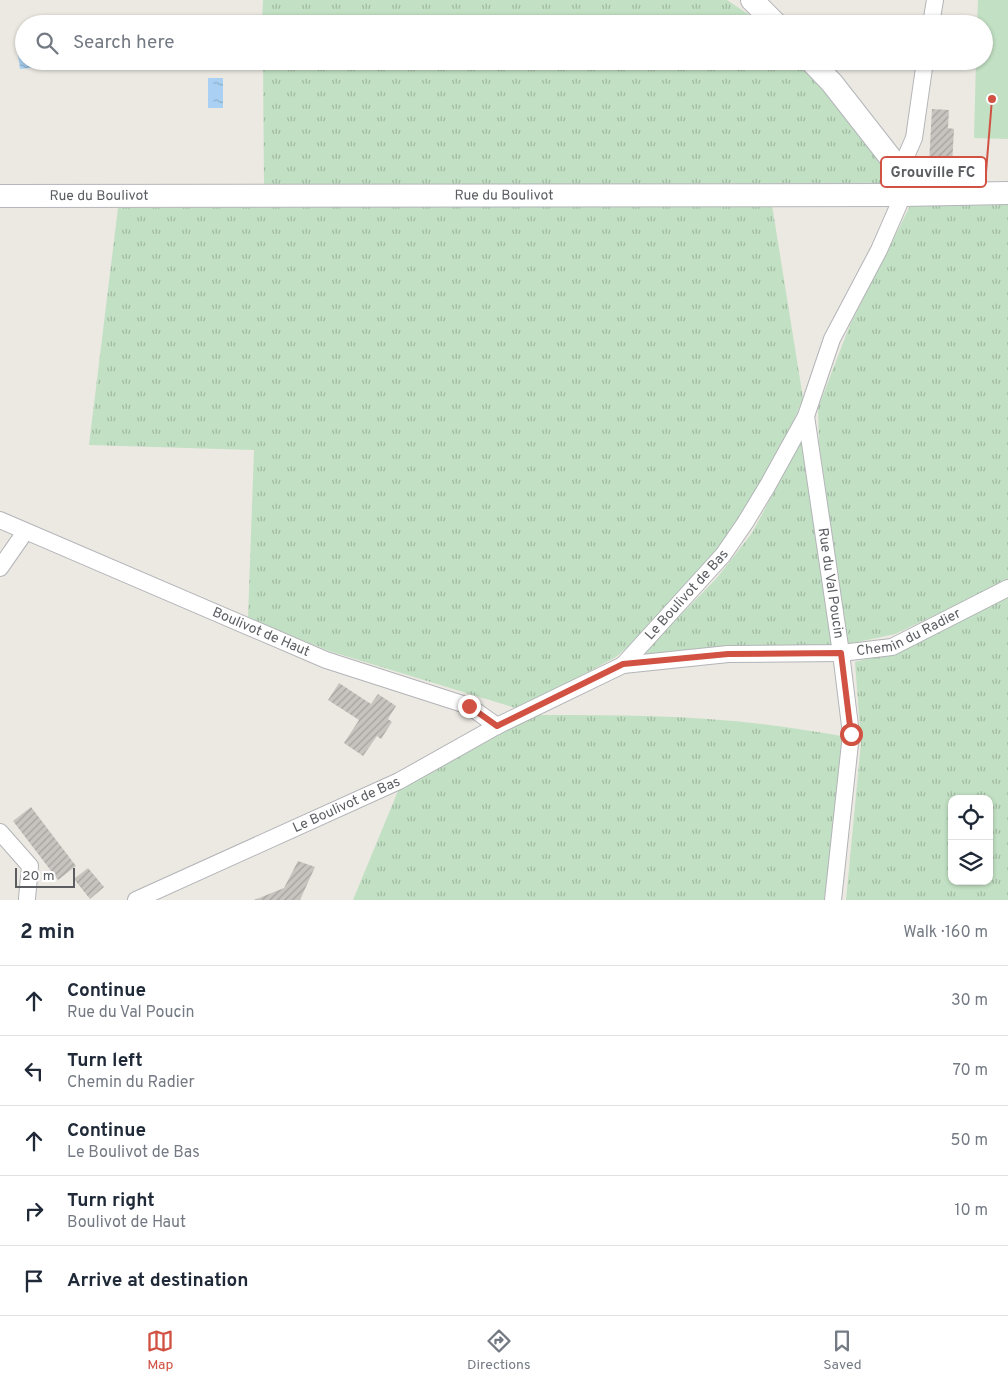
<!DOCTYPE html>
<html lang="en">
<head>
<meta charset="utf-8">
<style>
	body { margin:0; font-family:Overpass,sans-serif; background:#f6f6f7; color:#1f2937 }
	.controls { position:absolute; right:15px; bottom:15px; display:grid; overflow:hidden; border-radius:10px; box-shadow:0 1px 4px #0004 }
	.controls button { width:45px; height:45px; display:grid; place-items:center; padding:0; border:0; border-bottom:1px solid #e0e1e3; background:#fff; color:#1f2937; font:25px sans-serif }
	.scale { position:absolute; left:15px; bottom:12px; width:60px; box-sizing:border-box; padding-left:5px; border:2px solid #5b5d61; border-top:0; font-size:14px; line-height:18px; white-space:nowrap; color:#5b5d61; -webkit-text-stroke:4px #fff; paint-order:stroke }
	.stop { position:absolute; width:15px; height:15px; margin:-11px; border:4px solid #d15142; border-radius:50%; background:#fff }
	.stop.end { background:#d15142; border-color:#fff; box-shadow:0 1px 5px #0008 }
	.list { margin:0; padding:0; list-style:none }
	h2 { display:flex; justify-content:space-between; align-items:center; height:65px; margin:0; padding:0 20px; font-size:21px }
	h2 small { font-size:16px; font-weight:400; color:#747a83 }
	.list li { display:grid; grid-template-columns:32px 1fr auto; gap:15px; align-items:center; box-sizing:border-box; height:70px; padding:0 20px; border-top:1px solid #e0e1e3 }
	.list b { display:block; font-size:19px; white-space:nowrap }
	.list p { margin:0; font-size:16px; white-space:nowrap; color:#747a83 }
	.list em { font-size:16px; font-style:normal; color:#747a83 }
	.icon { flex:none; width:28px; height:28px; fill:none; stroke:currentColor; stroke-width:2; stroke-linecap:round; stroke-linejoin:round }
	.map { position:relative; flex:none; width:1008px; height:900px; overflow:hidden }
	.search { position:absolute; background:#fff; box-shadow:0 1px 4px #0004; left:15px; right:15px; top:15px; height:55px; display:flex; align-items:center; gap:12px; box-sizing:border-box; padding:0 18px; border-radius:28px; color:#747a83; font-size:19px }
	.sheet { height:415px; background:#fff }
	nav { display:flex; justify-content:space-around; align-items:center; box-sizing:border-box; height:70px; border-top:1px solid #e0e1e3; background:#fff; font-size:14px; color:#747a83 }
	nav a { display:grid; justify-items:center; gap:2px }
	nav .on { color:#d15142 }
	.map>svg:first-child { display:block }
	.grass { fill:url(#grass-tufts); fill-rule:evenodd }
	.pitch { fill:#c2e0c3 }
	.water { fill:url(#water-ripples) }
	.building { fill:url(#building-hatch) }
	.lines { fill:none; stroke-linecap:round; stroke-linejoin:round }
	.street-casing { stroke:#b3b4b8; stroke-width:18 }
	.secondary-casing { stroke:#b4b6bb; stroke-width:24 }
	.street { stroke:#fff; stroke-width:16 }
	.secondary { stroke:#fff; stroke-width:22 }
	.route { stroke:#d15142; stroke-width:6 }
	.labels { text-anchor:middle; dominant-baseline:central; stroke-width:4; stroke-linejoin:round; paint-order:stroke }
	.street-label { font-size:14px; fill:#5b5d61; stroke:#fff }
	.leader { fill:none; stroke:#d15142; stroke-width:2 }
	.callout-dot { fill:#d15142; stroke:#fff; stroke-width:2 }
	.callout { fill:#fff; stroke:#d15142; stroke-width:2 }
	.callout-label { font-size:15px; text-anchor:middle; font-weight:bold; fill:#5b5d61 }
</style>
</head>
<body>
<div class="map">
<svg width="1008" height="900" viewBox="0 0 1008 900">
	<defs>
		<pattern id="grass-tufts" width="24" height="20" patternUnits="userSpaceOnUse" patternTransform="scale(1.25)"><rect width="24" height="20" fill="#c2e0c3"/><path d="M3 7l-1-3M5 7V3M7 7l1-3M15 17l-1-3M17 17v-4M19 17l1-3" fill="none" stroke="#a1b9a2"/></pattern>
		<pattern id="water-ripples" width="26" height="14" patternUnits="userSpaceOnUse" patternTransform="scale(1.25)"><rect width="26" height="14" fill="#aad1f3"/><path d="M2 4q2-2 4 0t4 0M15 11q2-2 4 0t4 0" fill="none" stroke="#8dadc8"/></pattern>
		<pattern id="building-hatch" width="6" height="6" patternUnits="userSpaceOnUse" patternTransform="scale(1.25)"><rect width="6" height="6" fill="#c7c4bf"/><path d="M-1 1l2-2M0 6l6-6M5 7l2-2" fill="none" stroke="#a5a29f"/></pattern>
	</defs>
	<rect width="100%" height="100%" fill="#ebe9e2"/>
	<path class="grass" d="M263,0h464l36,24h-501z
		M263,61h537l90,114 -2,8 -624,2z
		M772,205l31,193 -14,34 -31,57 -34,55 -70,80 -38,33 -97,52 -190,-58 -81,-33 6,-168 -165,-5 29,-237z
		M1008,205v376l-113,53 -47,10 -29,-200 -1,-36 32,-83 60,-119z
		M801,441l33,207 -197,11 79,-80 36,-46z
		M1008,597v303h-162l15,-157 -6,-81 49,-13zM952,799h37v82h-37z
		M540,715c77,0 154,0 230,10 24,3 48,7 72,11l1,16 -19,148h-471l45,-109 121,-70z"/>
	<path class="pitch" d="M978,0h30v139l-34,-1 2,-77h8v-37h-7z"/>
	<path class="water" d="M18,54h6v7h30v5l-34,3z
		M208,78h15v30h-15z"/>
	<path class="building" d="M932,109l17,1 -1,18 6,1 -2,36 -23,-2z
		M339,683l32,21 7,-10 18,12 -8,13 4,3 -11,17 -4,-3 -14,20 -19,-13 15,-23 -31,-20z
		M31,807l45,59 -18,14 -45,-59z
		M298,861l17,6 -15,33h-46l30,-12z
		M88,868l16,19 -14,12 -16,-20z"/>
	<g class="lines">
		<g class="street-casing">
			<g id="street">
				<path d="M931,24l4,-24"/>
				<path d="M900,170l14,-32 11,-77"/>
				<path id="s1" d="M806,416l35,237 10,81 -18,166"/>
				<path id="s2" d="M0,520l326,140 143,46 28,20"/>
				<path d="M0,568l25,-36"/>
				<path id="s3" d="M623,665l105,-11 113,-1 51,-6 116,-59"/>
				<path d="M0,832l30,34 -3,32"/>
				<path id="s4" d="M136,900l263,-119 98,-55 126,-61 100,-110 22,-32 23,-38 38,-69 26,-77 47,-89 24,-55"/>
			</g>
		</g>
		<g class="secondary-casing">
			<g id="secondary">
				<path d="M752,0l24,24"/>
				<path d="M811,61l21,22 68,87 3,25"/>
				<path id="s5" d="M0,196l903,-1 105,-2"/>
			</g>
		</g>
		<use href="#street" class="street"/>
		<use href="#secondary" class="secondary"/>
	</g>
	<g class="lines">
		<path class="route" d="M469,706l28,20 126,-62 105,-10 113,-1 10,81"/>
	</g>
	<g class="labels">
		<g class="street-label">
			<text stroke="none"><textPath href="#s5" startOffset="99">Rue du Boulivot</textPath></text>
			<text stroke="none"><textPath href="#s5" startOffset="504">Rue du Boulivot</textPath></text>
			<text stroke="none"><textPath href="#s1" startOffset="169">Rue du Val Poucin</textPath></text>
			<text stroke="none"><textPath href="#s4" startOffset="636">Le Boulivot de Bas</textPath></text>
			<text stroke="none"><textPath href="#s3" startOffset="290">Chemin du Radier</textPath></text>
			<text stroke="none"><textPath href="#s2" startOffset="284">Boulivot de Haut</textPath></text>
			<text stroke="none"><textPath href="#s4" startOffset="231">Le Boulivot de Bas</textPath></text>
		</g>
	</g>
	<path class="leader" d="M992 99L986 172"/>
	<circle class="callout-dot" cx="992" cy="99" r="5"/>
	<rect class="callout" x="881" y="157" width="105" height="30" rx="5"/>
	<g class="callout-label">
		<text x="933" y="177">Grouville FC</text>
	</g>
</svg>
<div class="controls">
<button><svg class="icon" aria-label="locate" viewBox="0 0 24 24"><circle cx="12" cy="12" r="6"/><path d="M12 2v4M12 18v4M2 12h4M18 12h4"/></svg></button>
<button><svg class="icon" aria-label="layers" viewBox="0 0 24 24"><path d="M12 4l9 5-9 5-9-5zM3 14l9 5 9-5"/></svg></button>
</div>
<div class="scale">20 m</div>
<div class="stop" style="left:851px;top:734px"></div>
<div class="stop end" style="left:469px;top:706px"></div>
<div class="search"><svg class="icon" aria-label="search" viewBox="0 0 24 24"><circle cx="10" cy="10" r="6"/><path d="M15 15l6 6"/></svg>Search here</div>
</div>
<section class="sheet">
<h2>2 min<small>Walk · 160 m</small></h2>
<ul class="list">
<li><svg class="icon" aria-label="ahead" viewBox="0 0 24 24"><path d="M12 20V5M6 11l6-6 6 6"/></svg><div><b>Continue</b><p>Rue du Val Poucin</p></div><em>30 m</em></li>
<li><svg class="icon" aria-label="left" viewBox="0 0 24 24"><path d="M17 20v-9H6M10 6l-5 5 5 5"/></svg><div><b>Turn left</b><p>Chemin du Radier</p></div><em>70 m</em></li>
<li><svg class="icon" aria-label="ahead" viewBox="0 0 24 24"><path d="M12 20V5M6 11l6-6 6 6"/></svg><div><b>Continue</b><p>Le Boulivot de Bas</p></div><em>50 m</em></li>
<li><svg class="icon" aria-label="right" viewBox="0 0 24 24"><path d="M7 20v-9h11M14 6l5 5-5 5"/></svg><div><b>Turn right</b><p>Boulivot de Haut</p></div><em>10 m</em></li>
<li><svg class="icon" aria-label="arrive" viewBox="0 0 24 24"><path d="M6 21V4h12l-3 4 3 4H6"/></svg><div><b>Arrive at destination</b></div></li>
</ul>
</section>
<nav>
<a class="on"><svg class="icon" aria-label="map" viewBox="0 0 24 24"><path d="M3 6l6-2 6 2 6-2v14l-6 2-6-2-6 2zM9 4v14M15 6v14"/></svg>Map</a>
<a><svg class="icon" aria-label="directions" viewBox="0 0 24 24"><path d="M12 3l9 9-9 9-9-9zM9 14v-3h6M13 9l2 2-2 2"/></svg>Directions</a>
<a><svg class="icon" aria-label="saved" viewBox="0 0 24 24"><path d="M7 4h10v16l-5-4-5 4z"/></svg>Saved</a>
</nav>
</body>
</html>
